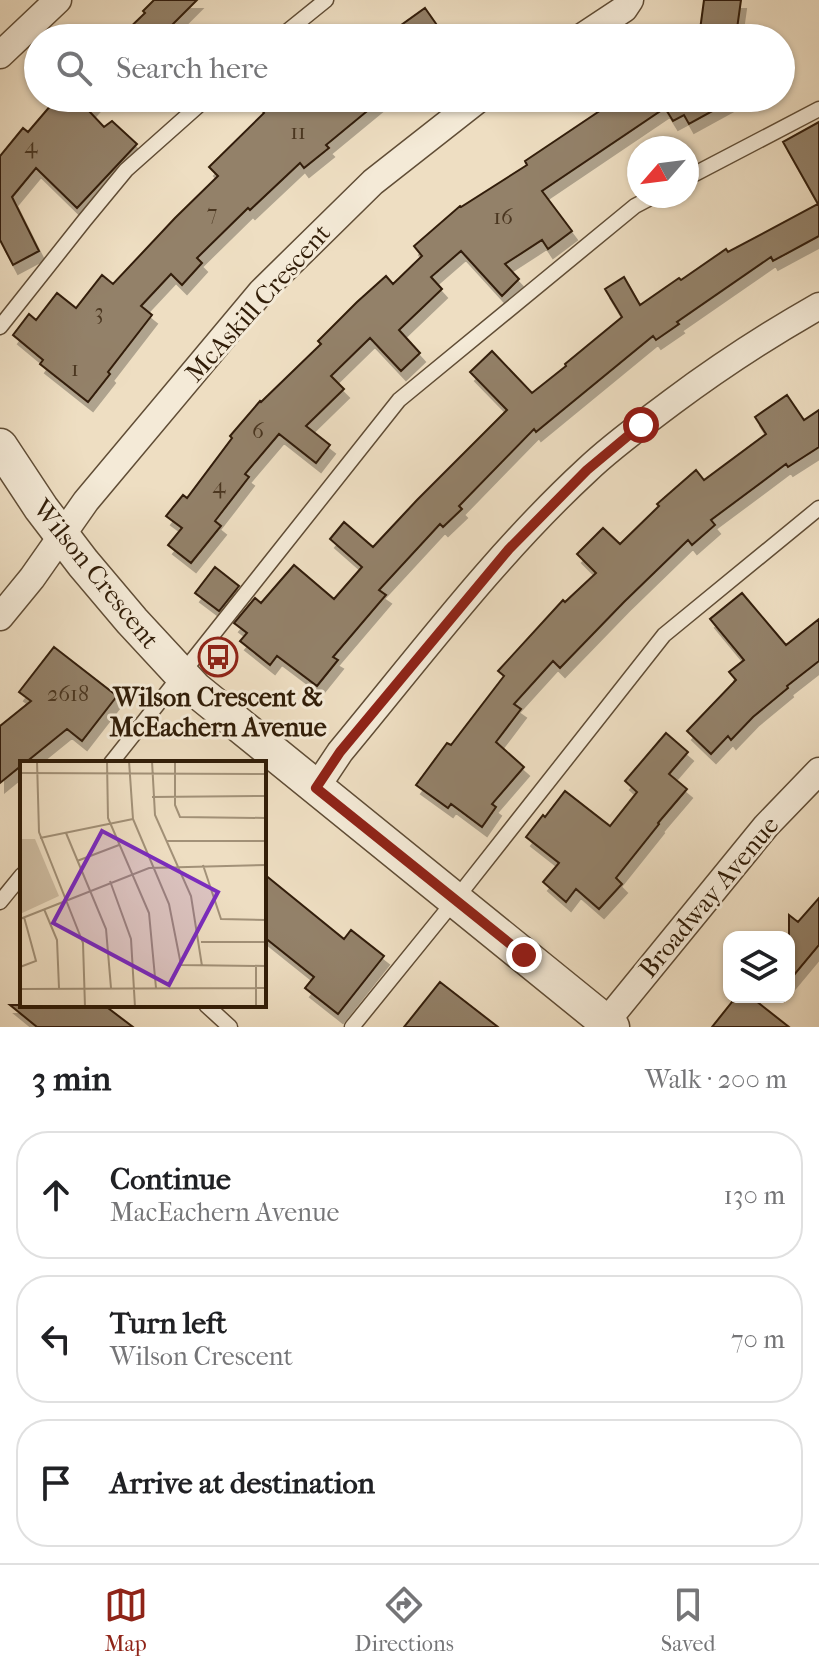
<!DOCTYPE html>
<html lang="en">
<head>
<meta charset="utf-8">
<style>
	body { margin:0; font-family:"IM FELL French Canon",serif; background:#f6f6f6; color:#202124 }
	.controls { position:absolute; right:24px; bottom:24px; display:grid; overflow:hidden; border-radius:16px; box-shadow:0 2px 6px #0004 }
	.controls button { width:72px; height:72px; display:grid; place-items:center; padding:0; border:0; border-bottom:2px solid #e0e0e0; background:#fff; color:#202124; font:40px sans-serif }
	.compass { position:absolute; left:627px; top:136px; width:72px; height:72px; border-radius:50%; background:#fff; box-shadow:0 2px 6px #0004; rotate:242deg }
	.stop { position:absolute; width:24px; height:24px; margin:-18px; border:6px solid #8f2418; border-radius:50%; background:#fff }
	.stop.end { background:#8f2418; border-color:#fff; box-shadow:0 2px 8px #0008 }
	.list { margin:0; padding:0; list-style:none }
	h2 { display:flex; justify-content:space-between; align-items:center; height:104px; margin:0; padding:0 32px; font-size:34px }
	h2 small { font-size:26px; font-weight:400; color:#757577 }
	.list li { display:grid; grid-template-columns:52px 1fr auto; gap:24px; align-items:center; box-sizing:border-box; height:128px; margin:0 16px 16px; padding:0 16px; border:2px solid #e0e0e0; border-radius:32px }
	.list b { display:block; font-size:30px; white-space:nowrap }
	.list p { margin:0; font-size:26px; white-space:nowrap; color:#757577 }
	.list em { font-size:26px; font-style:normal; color:#757577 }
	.icon { flex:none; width:44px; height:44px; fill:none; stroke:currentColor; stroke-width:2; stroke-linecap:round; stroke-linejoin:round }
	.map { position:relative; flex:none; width:819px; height:1027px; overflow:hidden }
	.search { position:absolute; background:#fff; box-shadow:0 2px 6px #0004; left:24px; right:24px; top:24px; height:88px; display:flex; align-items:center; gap:20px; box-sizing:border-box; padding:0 28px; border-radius:44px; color:#757577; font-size:30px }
	.sheet { height:536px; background:#fff }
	nav { display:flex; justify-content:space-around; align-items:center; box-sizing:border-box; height:112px; border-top:2px solid #e0e0e0; background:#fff; font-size:22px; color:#757577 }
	nav a { display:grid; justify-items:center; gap:4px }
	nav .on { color:#8f2418 }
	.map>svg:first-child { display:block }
	.building { fill:#938169; stroke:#311d08; stroke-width:2; filter:url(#shadow) }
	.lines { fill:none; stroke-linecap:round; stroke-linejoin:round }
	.service-casing { stroke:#604d36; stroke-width:17 }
	.minor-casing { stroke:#604d36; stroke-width:29 }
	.tertiary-casing { stroke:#604d36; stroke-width:37 }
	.service { stroke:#f4ead7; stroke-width:14 }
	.minor { stroke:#f4ead7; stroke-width:26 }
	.tertiary { stroke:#f4ead7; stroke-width:34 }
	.route { stroke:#8f2418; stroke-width:10 }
	.labels { text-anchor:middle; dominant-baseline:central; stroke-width:6; stroke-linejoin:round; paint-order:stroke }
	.number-label { font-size:22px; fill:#4a3620 }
	.street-label { font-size:26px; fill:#311d08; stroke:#f4ead7 }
	.poi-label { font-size:26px; font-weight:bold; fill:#311d08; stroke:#f4ead7 }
	.inset-road { fill:none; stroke:#a29178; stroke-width:2 }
	.view { fill:#7b2cbf; fill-opacity:0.15; stroke:#7b2cbf; stroke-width:4 }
	.inset-edge { fill:none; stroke:#311d08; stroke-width:4 }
</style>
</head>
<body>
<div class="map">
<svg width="819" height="1027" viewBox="0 0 819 1027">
	<defs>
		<filter id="shadow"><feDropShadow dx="5" dy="9" stdDeviation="0" flood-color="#0004"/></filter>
	</defs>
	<rect width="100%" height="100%" fill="#eedec2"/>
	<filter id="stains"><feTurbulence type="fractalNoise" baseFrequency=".0025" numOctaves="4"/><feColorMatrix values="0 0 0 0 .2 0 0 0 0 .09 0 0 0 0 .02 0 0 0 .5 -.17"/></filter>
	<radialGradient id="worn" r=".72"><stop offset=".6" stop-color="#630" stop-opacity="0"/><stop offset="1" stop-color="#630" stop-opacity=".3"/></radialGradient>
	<path class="building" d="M154,0h43l-38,38h-40l26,-25 -2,-2z
		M704,0h37l-5,36 -36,-6z
		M425,8l21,30h-63z
		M57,98h42l-11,12 16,17 8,-6 25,23 -60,64 -41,-40 -24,29 27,54 -26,14 -13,-25v-84l23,-28 5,4z
		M275,98h108l-57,47 3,3 -25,20 -4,-5 -50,47 -2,-2 -51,50 5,5 -20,22 -11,-11 -30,32 11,9 -44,57 2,2 -22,28 -48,-38 3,-4 -30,-25 16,-21 7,6 21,-27 19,15 26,-33 11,9 62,-66 43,-42 -9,-9 55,-54 -3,-4z
		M619,98h117l-47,26 -5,-9 -11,6 -8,-13 -123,83 30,40 -24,18 -6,-9 -37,24 14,15 -17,17 -41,-45 -30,26 11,12 -43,41 21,23 -19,18 -31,-33 -39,38 13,13 -38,37 24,19 -14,18 -37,-29 -34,40 4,3 -34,44 6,5 -30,37 -23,-18 14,-17 -16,-12 17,-21 4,3 45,-60 -2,-2 30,-35 1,1 60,-58 -3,-3 39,-39 29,-26 7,8 29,-28 -8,-10 46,-40 1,1 66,-42 -2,-4z
		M819,122v114l-46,25 -2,-4 -94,65 2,2 -23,16 -3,-4 -117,96 -2,-3 -75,77 3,3 -19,18 -3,-3 -61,66 7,5 -53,62 5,3 -21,26 -40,-30 -7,9 -30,-24 7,-8 -13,-10 21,-25 6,5 33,-38 40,34 28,-32 -32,-28 14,-17 29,25 44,-47 90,-90 -37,-38 22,-21 40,42 34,-27 -1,-2 57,-47 -17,-28 19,-12 16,28 39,-27 2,2 45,-31 2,3 90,-48 -35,-62z
		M787,395l17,25 15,-10v37l-31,20 -2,-3 -75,56 4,5 -23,20 -4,-5 -64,62 -64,66 -7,-7 -39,43 7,5 -25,33 28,25 -32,37 4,3 -14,20 -31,-23 -3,4 -32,-23 31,-42 4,2 53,-69 -6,-5 65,-71 2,2 31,-29 -19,-19 26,-26 17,16 39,-38 -2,-2 39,-34 8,10 62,-46 -11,-17z
		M215,567l24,19 -20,25 -24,-18z
		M742,593l44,52 33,-26v42l-32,25 1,2 -35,29 -22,23 -3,-4 -17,18 -24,-23 49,-51 -7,-8 15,-12 -34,-41z
		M54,647l63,49 -35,45 -15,-12 -42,34h-3v2l-22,18v-57l31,-25 -12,-9z
		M666,733l22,19 -19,22 18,15 -29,34 1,1 -43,54 6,6 -23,25 -23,-20 -10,13 -23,-20 16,-19 -33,-26 17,-22 2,2 20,-26 45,35 27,-34 -12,-11z
		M264,874l80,65 7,-9 33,26 -46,58 -33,-26 9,-11 -50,-40z
		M819,898v47l-30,36v-66l9,7z
		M440,982l58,45h-94z
		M736,997h15l38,30h-77z
		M10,1005h94l29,22h-96z"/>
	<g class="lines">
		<g class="service-casing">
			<path id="service" d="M279,38l47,-38
				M687,178l132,-69
				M0,327l84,-106 42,-51 81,-72
				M111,763l288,-363 236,-194 19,-10
				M0,902l22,-27
				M206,1005l24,22
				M352,1027l103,-127 209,-265 155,-127"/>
		</g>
		<g class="minor-casing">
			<path id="minor" d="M580,38l44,-29 6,-9
				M0,55l58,-55
				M0,617l32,-39 54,-77 175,-209 112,-110 107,-84
				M316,788l24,-36c79,-95 155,-197 247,-282 26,-25 56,-46 85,-68 47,-35 96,-67 147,-96
				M606,1022l160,-196 53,-55"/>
		</g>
		<g class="tertiary-casing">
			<path id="tertiary" d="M0,446l41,62 42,55 49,58 63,68 417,338"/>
		</g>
		<use href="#service" class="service"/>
		<use href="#minor" class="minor"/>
		<use href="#tertiary" class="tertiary"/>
	</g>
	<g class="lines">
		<path class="route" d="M524,955l-208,-167 24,-36 169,-203 78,-79 54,-45"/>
	</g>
	<defs>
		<g id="bus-ring" transform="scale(2)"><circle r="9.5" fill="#f4ead7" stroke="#8f2418" stroke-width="1.5"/><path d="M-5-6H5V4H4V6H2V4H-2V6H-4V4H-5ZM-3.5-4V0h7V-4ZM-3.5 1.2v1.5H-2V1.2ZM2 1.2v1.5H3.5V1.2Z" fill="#8f2418"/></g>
	</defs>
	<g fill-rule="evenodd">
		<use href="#bus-ring" x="218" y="657"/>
	</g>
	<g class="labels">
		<g class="number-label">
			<text x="298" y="132">11</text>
			<text x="31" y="146">4</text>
			<text x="212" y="213">7</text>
			<text x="503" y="217">16</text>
			<text x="99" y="312">3</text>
			<text x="75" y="369">1</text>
			<text x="258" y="431">6</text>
			<text x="219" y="486">4</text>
			<text x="68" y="694">2618</text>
		</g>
		<g class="street-label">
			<text transform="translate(258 303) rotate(-48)">McAskill Crescent</text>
			<text transform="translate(96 574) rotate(51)">Wilson Crescent</text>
			<text transform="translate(709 897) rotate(-50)">Broadway Avenue</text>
		</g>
		<g class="poi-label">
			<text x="218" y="697">Wilson Crescent &amp;<tspan x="218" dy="30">McEachern Avenue</tspan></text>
		</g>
	</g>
	<g transform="translate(20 761)">
		<rect width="246" height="246" fill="#eedec2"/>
		<path d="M0,78h15l24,57 -39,18z" fill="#cebda2"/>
		<path class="inset-road" d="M17,0l2,71 44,111 2,64M87,0l1,57 41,95 7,75M109,0l4,58 36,85 12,61 85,1M132,0l3,54 36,81 11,70M155,0v44l5,12 86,1M0,12l246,1M132,36l114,-1M46,72l40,96 5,59M20,77l93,-19M147,80h99M57,100l42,-16M183,104l18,54 45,1M90,120l21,58 4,68M24,148l13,31 2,48M0,158l129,-51 117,-3M181,181h65M236,205v41M0,206l16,-6 -12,-44M0,228l246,-1"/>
		<path class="view" d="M82,70l116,61 -49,93 -116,-62z"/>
		<rect width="246" height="246" class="inset-edge"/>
	</g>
	<rect width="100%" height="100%" filter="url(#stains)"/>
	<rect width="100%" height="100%" fill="url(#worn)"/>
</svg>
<div class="controls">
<button><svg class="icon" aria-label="layers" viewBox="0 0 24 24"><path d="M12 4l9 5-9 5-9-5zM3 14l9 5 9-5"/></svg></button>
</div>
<svg class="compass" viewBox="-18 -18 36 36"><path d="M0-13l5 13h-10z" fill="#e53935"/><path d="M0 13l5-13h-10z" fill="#757577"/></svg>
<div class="stop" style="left:641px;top:425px"></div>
<div class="stop end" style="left:524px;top:955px"></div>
<div class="search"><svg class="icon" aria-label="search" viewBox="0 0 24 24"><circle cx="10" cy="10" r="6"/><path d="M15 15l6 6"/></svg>Search here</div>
</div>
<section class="sheet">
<h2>3 min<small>Walk · 200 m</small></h2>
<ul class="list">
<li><svg class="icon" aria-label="ahead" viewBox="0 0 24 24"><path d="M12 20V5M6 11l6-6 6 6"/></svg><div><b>Continue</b><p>MacEachern Avenue</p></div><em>130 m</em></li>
<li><svg class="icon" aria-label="left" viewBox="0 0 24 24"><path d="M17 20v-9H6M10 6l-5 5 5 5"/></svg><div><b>Turn left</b><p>Wilson Crescent</p></div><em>70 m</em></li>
<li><svg class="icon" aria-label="arrive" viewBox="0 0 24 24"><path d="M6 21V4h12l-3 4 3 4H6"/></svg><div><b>Arrive at destination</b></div></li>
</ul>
</section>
<nav>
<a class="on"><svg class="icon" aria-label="map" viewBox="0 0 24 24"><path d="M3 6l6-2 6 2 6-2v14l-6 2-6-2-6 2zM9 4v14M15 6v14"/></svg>Map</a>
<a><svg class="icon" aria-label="directions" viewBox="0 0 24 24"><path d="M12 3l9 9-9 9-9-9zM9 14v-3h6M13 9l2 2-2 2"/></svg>Directions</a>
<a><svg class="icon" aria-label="saved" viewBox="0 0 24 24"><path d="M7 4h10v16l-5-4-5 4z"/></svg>Saved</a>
</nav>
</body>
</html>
